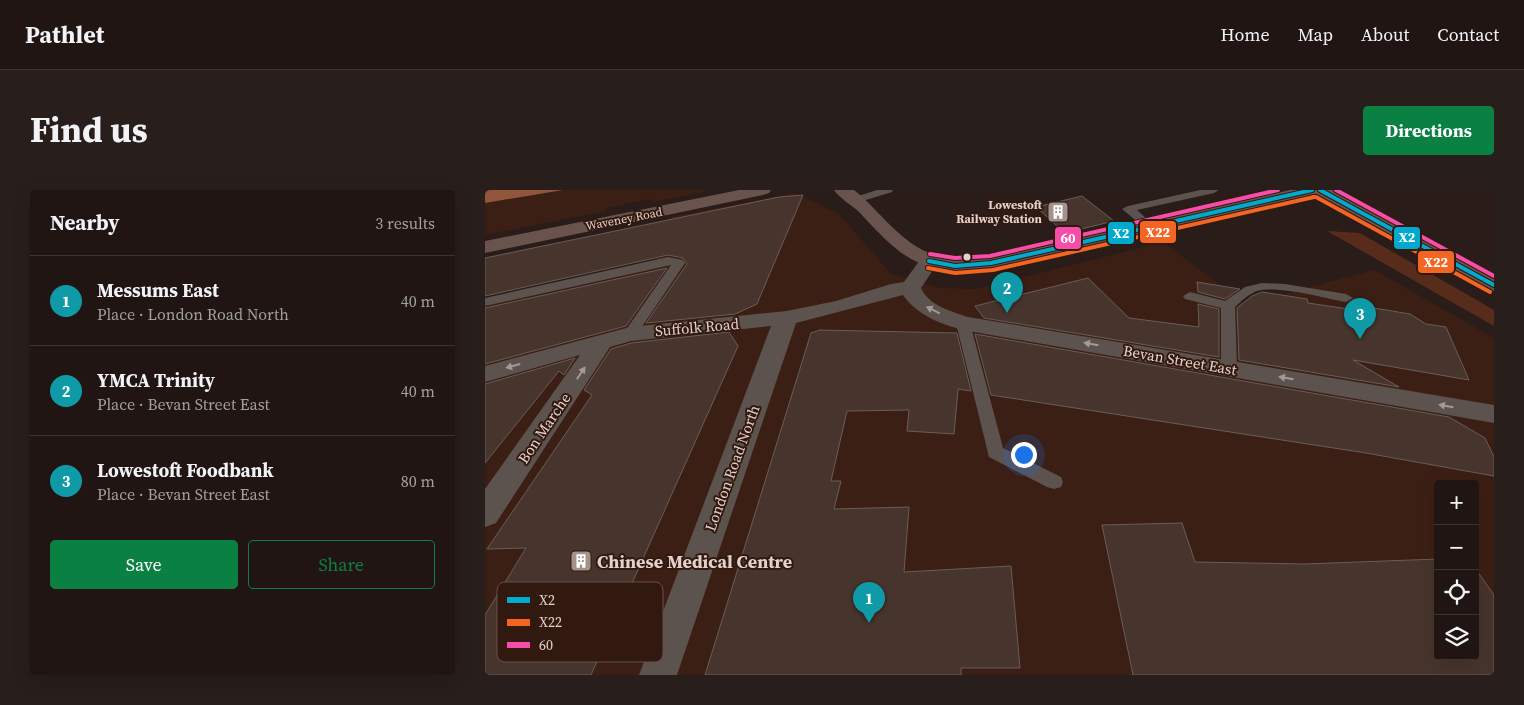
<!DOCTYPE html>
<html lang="en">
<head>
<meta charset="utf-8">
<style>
	body { margin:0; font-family:"Source Serif 4",serif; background:#281e1b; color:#f1f3f6 }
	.controls { position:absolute; right:15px; bottom:15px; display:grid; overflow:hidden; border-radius:5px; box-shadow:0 5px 20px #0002 }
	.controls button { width:45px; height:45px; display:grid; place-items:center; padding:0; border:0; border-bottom:1px solid #3d3432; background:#201512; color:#f1f3f6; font:25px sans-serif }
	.you { position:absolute; left:538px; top:264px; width:18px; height:18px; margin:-12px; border:4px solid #fff; border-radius:50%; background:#1a73e8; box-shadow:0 0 0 8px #1a73e833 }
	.badge { display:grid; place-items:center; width:32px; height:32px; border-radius:50%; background:#0b8043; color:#fff; font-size:16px; font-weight:700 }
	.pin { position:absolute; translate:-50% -41px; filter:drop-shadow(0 1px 2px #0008) }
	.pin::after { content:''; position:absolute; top:26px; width:18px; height:15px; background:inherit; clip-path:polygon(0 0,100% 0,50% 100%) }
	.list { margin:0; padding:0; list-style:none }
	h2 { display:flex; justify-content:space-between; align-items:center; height:65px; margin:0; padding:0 20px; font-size:21px }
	h2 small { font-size:16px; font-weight:400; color:#a29f9f }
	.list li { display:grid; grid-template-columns:32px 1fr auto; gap:15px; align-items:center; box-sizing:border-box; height:90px; padding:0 20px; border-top:1px solid #3d3432 }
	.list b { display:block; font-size:19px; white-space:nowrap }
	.list p { margin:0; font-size:16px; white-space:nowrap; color:#a29f9f }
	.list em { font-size:16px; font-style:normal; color:#a29f9f }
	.actions { display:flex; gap:10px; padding:15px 20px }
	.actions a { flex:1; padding:11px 0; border:1px solid #0b8043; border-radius:5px; text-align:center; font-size:18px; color:#0b8043 }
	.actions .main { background:#0b8043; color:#fff }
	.icon { flex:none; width:28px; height:28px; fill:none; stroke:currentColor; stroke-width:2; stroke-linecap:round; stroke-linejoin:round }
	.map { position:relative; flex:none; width:1009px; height:485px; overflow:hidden; border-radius:5px }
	header { display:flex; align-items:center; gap:30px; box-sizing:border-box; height:70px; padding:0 25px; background:#201512; border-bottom:1px solid #3d3432 }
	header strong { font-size:24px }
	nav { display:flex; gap:28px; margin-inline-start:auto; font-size:18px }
	.intro { display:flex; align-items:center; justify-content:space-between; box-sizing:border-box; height:120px; padding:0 30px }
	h1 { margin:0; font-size:35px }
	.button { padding:12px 22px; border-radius:5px; background:#0b8043; color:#fff; font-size:18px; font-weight:700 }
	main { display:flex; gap:30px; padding:0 30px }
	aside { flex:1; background:#201512; border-radius:5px; box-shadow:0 5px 20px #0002 }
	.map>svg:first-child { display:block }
	.built { fill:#3c1f14; fill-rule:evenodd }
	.green { fill:#582c1b }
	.water { fill:#92553d }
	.building { fill:#47342d; stroke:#695d58 }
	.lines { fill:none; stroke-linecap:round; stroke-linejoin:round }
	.lane { fill:#5c524e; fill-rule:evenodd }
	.street { fill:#5c524e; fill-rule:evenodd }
	.highway { fill:#69544d; fill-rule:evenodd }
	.bus-1-casing { stroke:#321910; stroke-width:6 }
	.bus-2-casing { stroke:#321910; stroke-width:6 }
	.bus-3-casing { stroke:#321910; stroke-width:6 }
	.bus-1 { stroke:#00a9ce; stroke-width:4 }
	.bus-2 { stroke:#f26522; stroke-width:4 }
	.bus-3 { stroke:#f54da8; stroke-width:4 }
	.oneway { fill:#a69893 }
	.bus-dot { fill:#e3d2cb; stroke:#321910; stroke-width:2 }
	.labels { text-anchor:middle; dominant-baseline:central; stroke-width:4; stroke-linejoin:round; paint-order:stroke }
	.far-poi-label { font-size:12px; font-weight:bold; fill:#e3d2cb; stroke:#321910; text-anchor:end }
	.far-street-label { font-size:12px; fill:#e3d2cb; stroke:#321910 }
	.street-label { font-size:15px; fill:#e3d2cb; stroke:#321910 }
	.near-poi-label { font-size:18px; font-weight:bold; fill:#e3d2cb; stroke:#321910; text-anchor:start }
	.key { fill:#321910; stroke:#675048; stroke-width:1 }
	.key-label { font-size:14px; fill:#e3d2cb }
	.line-badge { stroke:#321910; stroke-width:2 }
	.badge-label { font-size:14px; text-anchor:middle; font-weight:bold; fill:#fff }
</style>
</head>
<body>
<header>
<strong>Pathlet</strong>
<nav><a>Home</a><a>Map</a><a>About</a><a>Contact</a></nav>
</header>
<div class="intro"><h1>Find us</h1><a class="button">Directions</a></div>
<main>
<aside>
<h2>Nearby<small>3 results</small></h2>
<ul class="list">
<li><span class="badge" style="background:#0f9aa8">1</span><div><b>Messums East</b><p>Place · London Road North</p></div><em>40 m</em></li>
<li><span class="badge" style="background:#0f9aa8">2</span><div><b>YMCA Trinity</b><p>Place · Bevan Street East</p></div><em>40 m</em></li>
<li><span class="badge" style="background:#0f9aa8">3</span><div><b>Lowestoft Foodbank</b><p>Place · Bevan Street East</p></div><em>80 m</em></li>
</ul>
<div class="actions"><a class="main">Save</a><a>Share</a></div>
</aside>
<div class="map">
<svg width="1009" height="485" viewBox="0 0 1009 485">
	<rect width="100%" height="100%" fill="#2a1c18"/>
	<path class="built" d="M78,0h149l-58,12 -5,-3 -43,9v3l-121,24v-32z
		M310,3l44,21 52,60 49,14 37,1 186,-47 83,62 128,-34 120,68v337h-1009v-374l190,-47 -4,-37zM953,294h37v172h-37z"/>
	<path class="green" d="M842,41l33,2 134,77v16z"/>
	<path class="water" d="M0,0h78l-78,13z"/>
	<path class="building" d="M318,5l-46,109 -22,10 -89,9 41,-59 -4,-6 -15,-3 -183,41v-38l294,-61z
		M597,6l32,25 -49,12 -29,-26z
		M182,78l-41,58 -141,38v-56z
		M603,88l41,40 70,9 -1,-23 21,5v48l-235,-39 -9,-12z
		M712,92l43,7 -15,10 -27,-7z
		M777,102l45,7 1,4 67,10 -1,-5 36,6 16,10 20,3 23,53 -116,-20 46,27 -160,-27 -2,-52 15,-12z
		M335,140l137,3 14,58 -13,-2 -4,45 -47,-3 2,-21 -62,1 -16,70h10l-7,28 75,-2 -5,65 107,-6 9,102h-59v7h-256l106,-342z
		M244,142l9,14 -147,329h-106v-60l41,-67 -39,1 105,-154 -8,-5 27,-41 20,-6z
		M490,144l474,83 36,21 9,19v19l-128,-23 -375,-58z
		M90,168l-11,17 -5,-4 -74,92v-79z
		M697,333l13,39 110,2 133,-5v97h37v-88l19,27v80h-361l-31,-150z"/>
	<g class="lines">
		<path class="lane" d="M392,0h16l-1,2 -36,11 -5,-3 1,-2z
			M715,0h19l-5,3 -77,17 19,17 -6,3 -4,-1 -24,-20 6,-3z
			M183,67l15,3 2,3 -50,74h-10l-2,-3 48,-69 -186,41v-8z
			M777,93l23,1 61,10 7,4 -7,4c-22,-4 -68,-17 -89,-11 -8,3 -16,10 -22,16l2,61 -2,4h-12l-2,-4v-60l-36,-9 -2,-3 7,-4 35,9 20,-14z
			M478,129l5,1 2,3 33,125 58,29 2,5 -2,5 -7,2 -7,-2 -58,-30 -33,-134 2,-3z"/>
		<path class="street" d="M444,65l7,2 3,4 -18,27c8,18 30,23 47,29l526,88v18l-531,-93c-23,-6 -46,-15 -60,-35l-107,28 -119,352h-38l132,-349 -140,15 -21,6 -114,176 -11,4v-38l95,-134 -95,27v-16l145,-39 157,-16 49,-10 55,-17 13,-2 18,-25z"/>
		<path class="highway" d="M254,0h32l-2,3 -6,2 -278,58v-12z
			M349,0h20c12,9 22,21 33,32 36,36 54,39 104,35l299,-67h42l162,87v14l-7,-2 -172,-95 -324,75c-70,5 -85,-6 -131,-56 -8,-8 -20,-14 -26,-23z"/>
		<g class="bus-1-casing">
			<path id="bus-1" d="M835,0l174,95
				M444,71l26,5 36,-3 321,-73"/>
		</g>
		<g class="bus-2-casing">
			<path id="bus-2" d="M831,7l174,95
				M443,78l27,5 38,-3 321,-73"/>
		</g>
		<g class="bus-3-casing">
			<path id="bus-3" d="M851,0l158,86
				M445,64l25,4 35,-2 288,-66"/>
		</g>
		<use href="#bus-1" class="bus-1"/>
		<use href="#bus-2" class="bus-2"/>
		<use href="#bus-3" class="bus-3"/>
	</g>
	<defs><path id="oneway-solid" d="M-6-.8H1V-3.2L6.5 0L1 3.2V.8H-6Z" transform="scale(1.25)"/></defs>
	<g class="oneway">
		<use href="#oneway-solid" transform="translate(448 120) rotate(-154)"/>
		<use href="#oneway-solid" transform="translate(606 154) rotate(-170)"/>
		<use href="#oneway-solid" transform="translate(28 176) rotate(165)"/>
		<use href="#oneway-solid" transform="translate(96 183) rotate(-56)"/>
		<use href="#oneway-solid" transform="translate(801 188) rotate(-170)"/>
		<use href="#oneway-solid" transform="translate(961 216) rotate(-170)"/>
	</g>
	<defs>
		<g id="building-square" transform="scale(1.125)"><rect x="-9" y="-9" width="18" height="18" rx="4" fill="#a2928c" stroke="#321910"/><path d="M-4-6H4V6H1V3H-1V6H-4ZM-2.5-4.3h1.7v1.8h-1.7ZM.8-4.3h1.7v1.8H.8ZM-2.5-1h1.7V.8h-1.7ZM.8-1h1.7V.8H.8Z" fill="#fff"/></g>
	</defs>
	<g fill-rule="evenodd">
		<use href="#building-square" x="573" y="22"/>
		<use href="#building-square" x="96" y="371"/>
	</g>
	<circle class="bus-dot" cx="482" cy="67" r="4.5"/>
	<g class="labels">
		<g class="far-poi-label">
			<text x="557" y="15">Lowestoft<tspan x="557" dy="14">Railway Station</tspan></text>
		</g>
		<g class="far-street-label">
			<text transform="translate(139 29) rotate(-11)">Waveney Road</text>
		</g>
		<g class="street-label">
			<text transform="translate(212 137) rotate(-5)">Suffolk Road</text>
			<text transform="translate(695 170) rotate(10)">Bevan Street East</text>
			<text transform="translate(59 238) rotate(-56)">Bon Marche</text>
			<text transform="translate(247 278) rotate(-70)">London Road North</text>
		</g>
		<g class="near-poi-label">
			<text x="112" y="371">Chinese Medical Centre</text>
		</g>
	</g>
	<rect x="12" y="392" width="166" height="80" rx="8" class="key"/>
	<rect x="22" y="407" width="23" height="6" fill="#00a9ce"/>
	<rect x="22" y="429" width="23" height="7" fill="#f26522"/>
	<rect x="22" y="452" width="23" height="6" fill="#f54da8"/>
	<g class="key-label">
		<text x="54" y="415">X2</text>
		<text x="54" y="437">X22</text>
		<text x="54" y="460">60</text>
	</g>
	<g class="line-badge">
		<rect x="654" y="30" width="38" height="24" rx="5" fill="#f26522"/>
		<rect x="622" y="31" width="28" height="24" rx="5" fill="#00a9ce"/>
		<rect x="908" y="36" width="28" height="24" rx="5" fill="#00a9ce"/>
		<rect x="569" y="36" width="28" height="24" rx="5" fill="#f54da8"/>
		<rect x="932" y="60" width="38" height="24" rx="5" fill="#f26522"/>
	</g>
	<g class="badge-label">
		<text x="673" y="47">X22</text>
		<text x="636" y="48">X2</text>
		<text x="922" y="52">X2</text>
		<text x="583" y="53">60</text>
		<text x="951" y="77">X22</text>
	</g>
</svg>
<div class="controls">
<button>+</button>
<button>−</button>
<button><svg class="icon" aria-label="locate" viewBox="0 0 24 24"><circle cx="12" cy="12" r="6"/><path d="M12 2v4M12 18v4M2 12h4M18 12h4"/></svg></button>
<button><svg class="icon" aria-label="layers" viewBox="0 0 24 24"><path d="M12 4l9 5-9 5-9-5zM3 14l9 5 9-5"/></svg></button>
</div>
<div class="you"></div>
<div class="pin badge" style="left:384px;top:433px;background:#0f9aa8">1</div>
<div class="pin badge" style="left:522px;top:123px;background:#0f9aa8">2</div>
<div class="pin badge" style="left:875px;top:149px;background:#0f9aa8">3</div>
</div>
</main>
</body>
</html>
